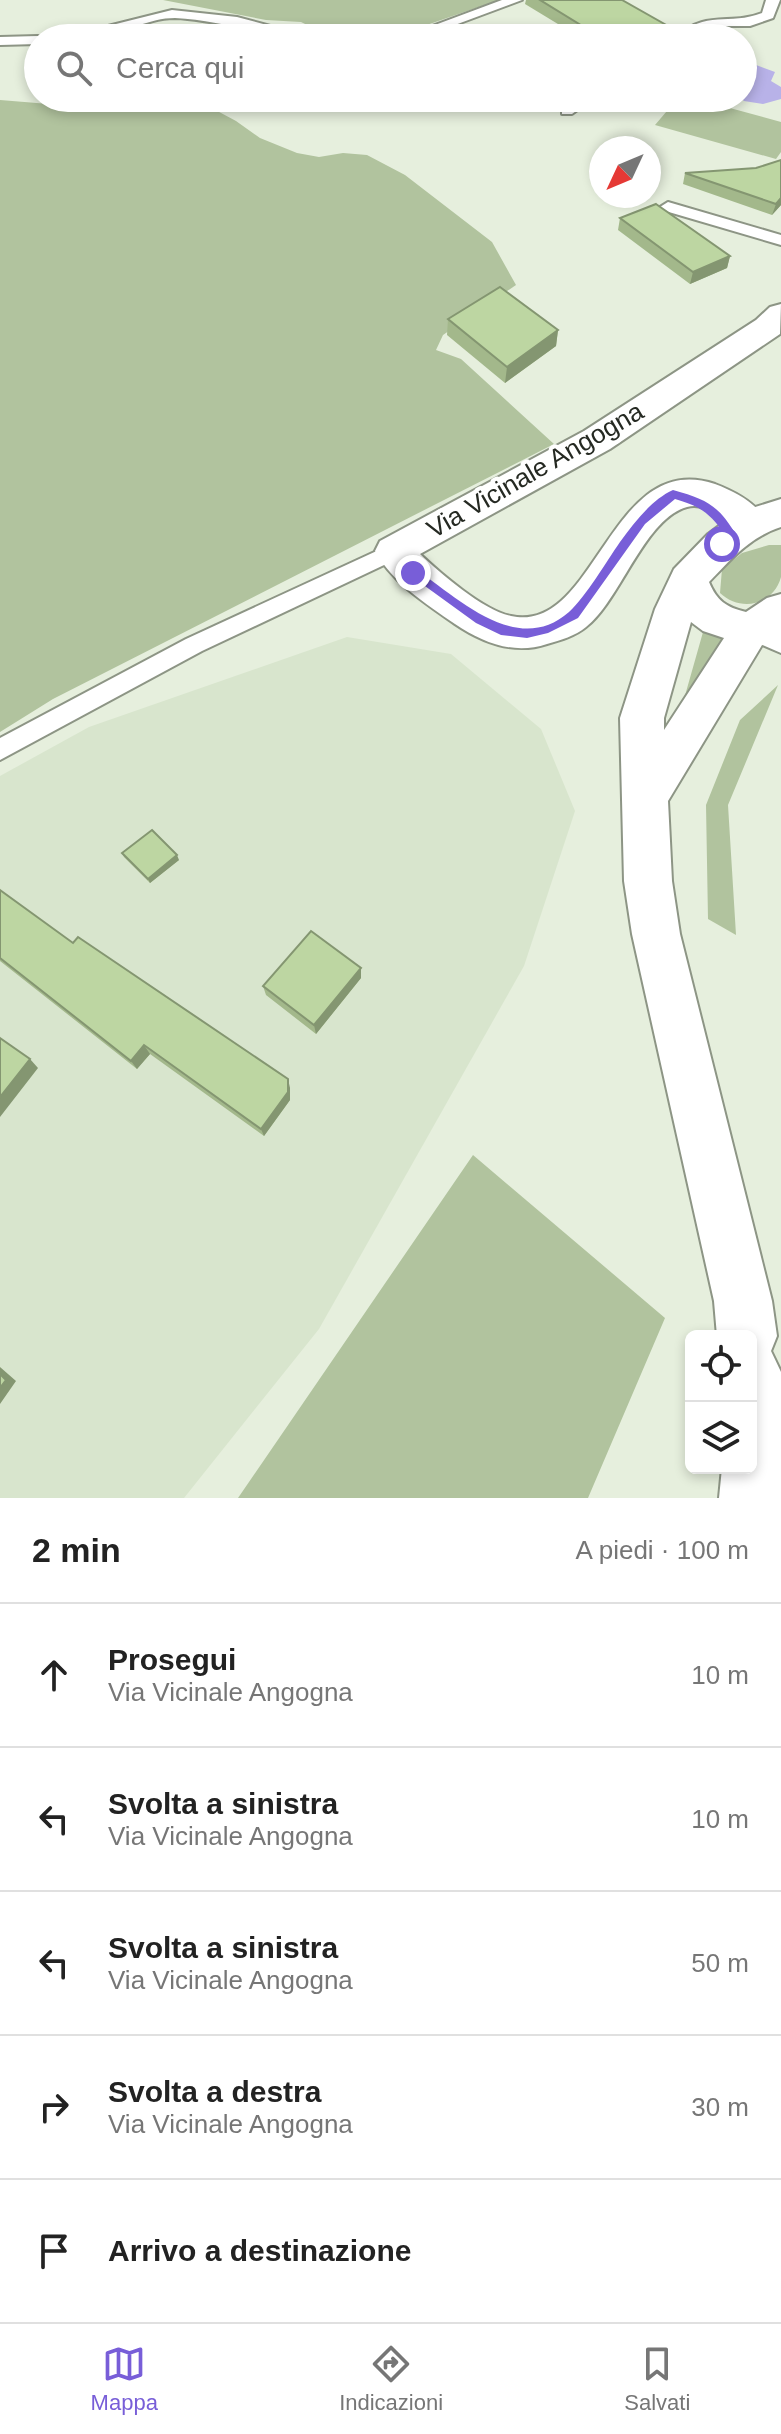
<!DOCTYPE html>
<html lang="it">
<head>
<meta charset="utf-8">
<style>
	body { margin:0; font-family:Helvetica,sans-serif; background:#f6f6f6; color:#222 }
	.controls { position:absolute; right:24px; bottom:24px; display:grid; overflow:hidden; border-radius:12px; box-shadow:0 4px 12px #0003 }
	.controls button { width:72px; height:72px; display:grid; place-items:center; padding:0; border:0; border-bottom:2px solid #e0e0e0; background:#fff; color:#222; font:40px sans-serif }
	.compass { position:absolute; left:589px; top:136px; width:72px; height:72px; border-radius:50%; background:#fff; box-shadow:0 4px 12px #0003; rotate:226deg }
	.stop { position:absolute; width:24px; height:24px; margin:-18px; border:6px solid #785ed8; border-radius:50%; background:#fff }
	.stop.end { background:#785ed8; border-color:#fff; box-shadow:0 2px 8px #0008 }
	.list { margin:0; padding:0; list-style:none }
	h2 { display:flex; justify-content:space-between; align-items:center; height:104px; margin:0; padding:0 32px; font-size:34px }
	h2 small { font-size:26px; font-weight:400; color:#767676 }
	.list li { display:grid; grid-template-columns:52px 1fr auto; gap:24px; align-items:center; box-sizing:border-box; height:144px; padding:0 32px; border-top:2px solid #e0e0e0 }
	.list b { display:block; font-size:30px; white-space:nowrap }
	.list p { margin:0; font-size:26px; white-space:nowrap; color:#767676 }
	.list em { font-size:26px; font-style:normal; color:#767676 }
	.icon { flex:none; width:44px; height:44px; fill:none; stroke:currentColor; stroke-width:2; stroke-linecap:round; stroke-linejoin:round }
	.map { position:relative; flex:none; width:781px; height:1498px; overflow:hidden }
	.search { position:absolute; background:#fff; box-shadow:0 4px 12px #0003; left:24px; right:24px; top:24px; height:88px; display:flex; align-items:center; gap:20px; box-sizing:border-box; padding:0 28px; border-radius:44px; color:#767676; font-size:30px }
	.sheet { height:824px; background:#fff }
	nav { display:flex; justify-content:space-around; align-items:center; box-sizing:border-box; height:112px; border-top:2px solid #e0e0e0; background:#fff; font-size:22px; color:#767676 }
	nav a { display:grid; justify-items:center; gap:4px }
	nav .on { color:#785ed8 }
	.map>svg:first-child { display:block }
	.built { fill:#d8e5cd }
	.green { fill:#b1c39e }
	.water { fill:#b8b2e8 }
	.lines { fill:none; stroke-linecap:round; stroke-linejoin:round }
	.service-casing { stroke:#8d9585; stroke-width:4 }
	.minor-casing { stroke:#8d9585; stroke-width:4 }
	.tertiary-casing { stroke:#8d9585; stroke-width:4 }
	.service { fill:#fff; fill-rule:evenodd }
	.minor { fill:#fff; fill-rule:evenodd }
	.tertiary { fill:#fff; fill-rule:evenodd }
	.wall { fill:#a3b88b }
	.shaded-wall { fill:#849671 }
	.building { fill:#bdd6a2; stroke:#849671; stroke-width:2 }
	.route { fill:#785ed8 }
	.labels { text-anchor:middle; dominant-baseline:central; stroke-width:8; stroke-linejoin:round; paint-order:stroke }
	.street-label { font-size:26px; fill:#252922; stroke:#fff }
</style>
</head>
<body>
<div class="map">
<svg width="781" height="1498" viewBox="0 0 781 1498">
	<rect width="100%" height="100%" fill="#e6efdd"/>
	<path class="built" d="M347,637l104,17 90,75 34,82 -51,155 -205,363 -135,169h-184v-722l89,-49z"/>
	<path class="green" d="M163,0h336l-110,38h-55l-33,-16 -35,-2z
		M73,98h120l43,23 24,17 37,15 22,4 24,-4 24,2 38,20 87,67 24,43 -73,50 -7,15 25,9 93,85 -501,255 -53,33v-632l61,5z
		M678,98h15l88,24v30l-5,7 -121,-34z
		M769,545h12c0,10 0,23 0,32 -8,29 -41,35 -61,16l2,-24 20,-16z
		M707,618l29,16 -69,125z
		M778,685l-50,120 8,130 -28,-16 -2,-114 34,-85z
		M473,1155l192,163 -77,180h-350z"/>
	<path class="water" d="M743,60l32,12 -4,9 10,6v12l-18,5 -19,-3 -3,-3z"/>
	<g class="lines">
		<g class="service-casing">
			<path id="service" d="M502,0h20l-102,38h-20z
				M766,0h14l-7,18 -23,8h-37l-21,12h-17c31,-29 54,-12 87,-25z
				M172,10l65,7 78,21c-47,0 -93,-18 -140,-20 -26,0 -48,14 -72,19 -13,3 -29,1 -43,1z
				M0,37l38,-1 5,2h-5v6l-38,1z
				M577,98h17l-22,16h-10v-6z
				M668,202l113,33v10l-119,-35 -2,-3z
				M394,543l7,2 4,6 -4,6 -199,94 -202,109v-22l186,-99z"/>
		</g>
		<g class="minor-casing">
			<path id="minor" d="M781,304l-1,30 -170,115 -190,105c20,19 64,57 91,62 85,19 99,-168 204,-132 21,8 42,19 53,39l-6,10c-37,11 -44,-34 -75,-26 -43,12 -67,94 -101,120 -11,9 -25,13 -39,17 -33,11 -64,-1 -92,-20 -29,-20 -63,-42 -80,-73l5,-10 204,-110 172,-111 14,-13z
				M758,610l23,9v34l-37,-16 -6,-11 6,-11z"/>
		</g>
		<g class="tertiary-casing">
			<path id="tertiary" d="M781,499v28c-31,10 -50,32 -72,55 8,19 17,25 37,30l21,-14 14,-4v36l-16,10 -97,161 4,80 8,53 92,367 5,35 -6,15 10,21v126h-62l3,-30h29v-132h-34l-3,-35 -82,-367 -8,-53 -4,-163 35,-109 19,-40 34,-35 28,-21zM691,622l12,9 21,7 -60,92v-12z"/>
		</g>
		<use href="#service" class="service"/>
		<use href="#minor" class="minor"/>
		<use href="#tertiary" class="tertiary"/>
	</g>
	<path class="wall" d="M526,0h96l44,38h-85l-56,-34z
		M685,173l96,32 -9,10 -89,-31z
		M620,218l110,38 -3,12 -37,16 -72,-54z
		M448,319l110,11 -2,16 -51,37 -58,-48z
		M122,853l57,7 -29,23 -26,-26z
		M0,890l73,53 217,145v12l-26,36 -114,-82 -13,15 -137,-108z
		M361,978l-45,56 -50,-39 -3,-9z"/>
	<path class="shaded-wall" d="M668,26l-2,12h-31z
		M781,198v7l-9,10 4,-11z
		M730,256l-3,12 -37,16 3,-12z
		M558,330l-2,16 -51,37 2,-16z
		M177,855l2,5 -29,23 -2,-4z
		M361,968v10l-45,56 -2,-9z
		M144,1045l6,9 -13,15 -6,-8z
		M30,1059l8,9 -38,49v-20z
		M288,1079l2,9v12l-26,36 -3,-7z
		M0,1367l16,14 -16,23z"/>
	<path class="building" d="M540,0h82l46,26 -33,12h-33z
		M781,160v38l-5,6 -91,-31 71,-5z
		M656,204l74,52 -37,16 -73,-54z
		M500,287l58,43 -51,37 -59,-48z
		M152,830l25,25 -29,24 -26,-26z
		M0,890l73,53 5,-6 210,142v13l-27,37 -117,-84 -13,16 -131,-103z
		M311,931l50,37 -47,57 -51,-39z
		M0,1038l30,21 -30,38z
		M0,1374l6,6 -6,8z"/>
	<path class="route" d="M673,490c35,10 45,15 64,46 -3,7 -12,14 -19,11v-6l7,-6c-14,-21 -25,-29 -50,-36l-30,25 -67,94 -30,15 -21,5 -26,-3 -25,-12 -69,-50 2,-3h8c42,29 101,87 152,42 18,-17 37,-50 51,-70 14,-19 31,-42 53,-52z"/>
	<g class="labels">
		<g class="street-label">
			<text transform="translate(535 470) rotate(-30)">Via Vicinale Angogna</text>
		</g>
	</g>
</svg>
<div class="controls">
<button><svg class="icon" aria-label="locate" viewBox="0 0 24 24"><circle cx="12" cy="12" r="6"/><path d="M12 2v4M12 18v4M2 12h4M18 12h4"/></svg></button>
<button><svg class="icon" aria-label="layers" viewBox="0 0 24 24"><path d="M12 4l9 5-9 5-9-5zM3 14l9 5 9-5"/></svg></button>
</div>
<svg class="compass" viewBox="-18 -18 36 36"><path d="M0-13l5 13h-10z" fill="#e53935"/><path d="M0 13l5-13h-10z" fill="#767676"/></svg>
<div class="stop" style="left:722px;top:544px"></div>
<div class="stop end" style="left:413px;top:573px"></div>
<div class="search"><svg class="icon" aria-label="search" viewBox="0 0 24 24"><circle cx="10" cy="10" r="6"/><path d="M15 15l6 6"/></svg>Cerca qui</div>
</div>
<section class="sheet">
<h2>2 min<small>A piedi · 100 m</small></h2>
<ul class="list">
<li><svg class="icon" aria-label="ahead" viewBox="0 0 24 24"><path d="M12 20V5M6 11l6-6 6 6"/></svg><div><b>Prosegui</b><p>Via Vicinale Angogna</p></div><em>10 m</em></li>
<li><svg class="icon" aria-label="left" viewBox="0 0 24 24"><path d="M17 20v-9H6M10 6l-5 5 5 5"/></svg><div><b>Svolta a sinistra</b><p>Via Vicinale Angogna</p></div><em>10 m</em></li>
<li><svg class="icon" aria-label="left" viewBox="0 0 24 24"><path d="M17 20v-9H6M10 6l-5 5 5 5"/></svg><div><b>Svolta a sinistra</b><p>Via Vicinale Angogna</p></div><em>50 m</em></li>
<li><svg class="icon" aria-label="right" viewBox="0 0 24 24"><path d="M7 20v-9h11M14 6l5 5-5 5"/></svg><div><b>Svolta a destra</b><p>Via Vicinale Angogna</p></div><em>30 m</em></li>
<li><svg class="icon" aria-label="arrive" viewBox="0 0 24 24"><path d="M6 21V4h12l-3 4 3 4H6"/></svg><div><b>Arrivo a destinazione</b></div></li>
</ul>
</section>
<nav>
<a class="on"><svg class="icon" aria-label="map" viewBox="0 0 24 24"><path d="M3 6l6-2 6 2 6-2v14l-6 2-6-2-6 2zM9 4v14M15 6v14"/></svg>Mappa</a>
<a><svg class="icon" aria-label="directions" viewBox="0 0 24 24"><path d="M12 3l9 9-9 9-9-9zM9 14v-3h6M13 9l2 2-2 2"/></svg>Indicazioni</a>
<a><svg class="icon" aria-label="saved" viewBox="0 0 24 24"><path d="M7 4h10v16l-5-4-5 4z"/></svg>Salvati</a>
</nav>
</body>
</html>
